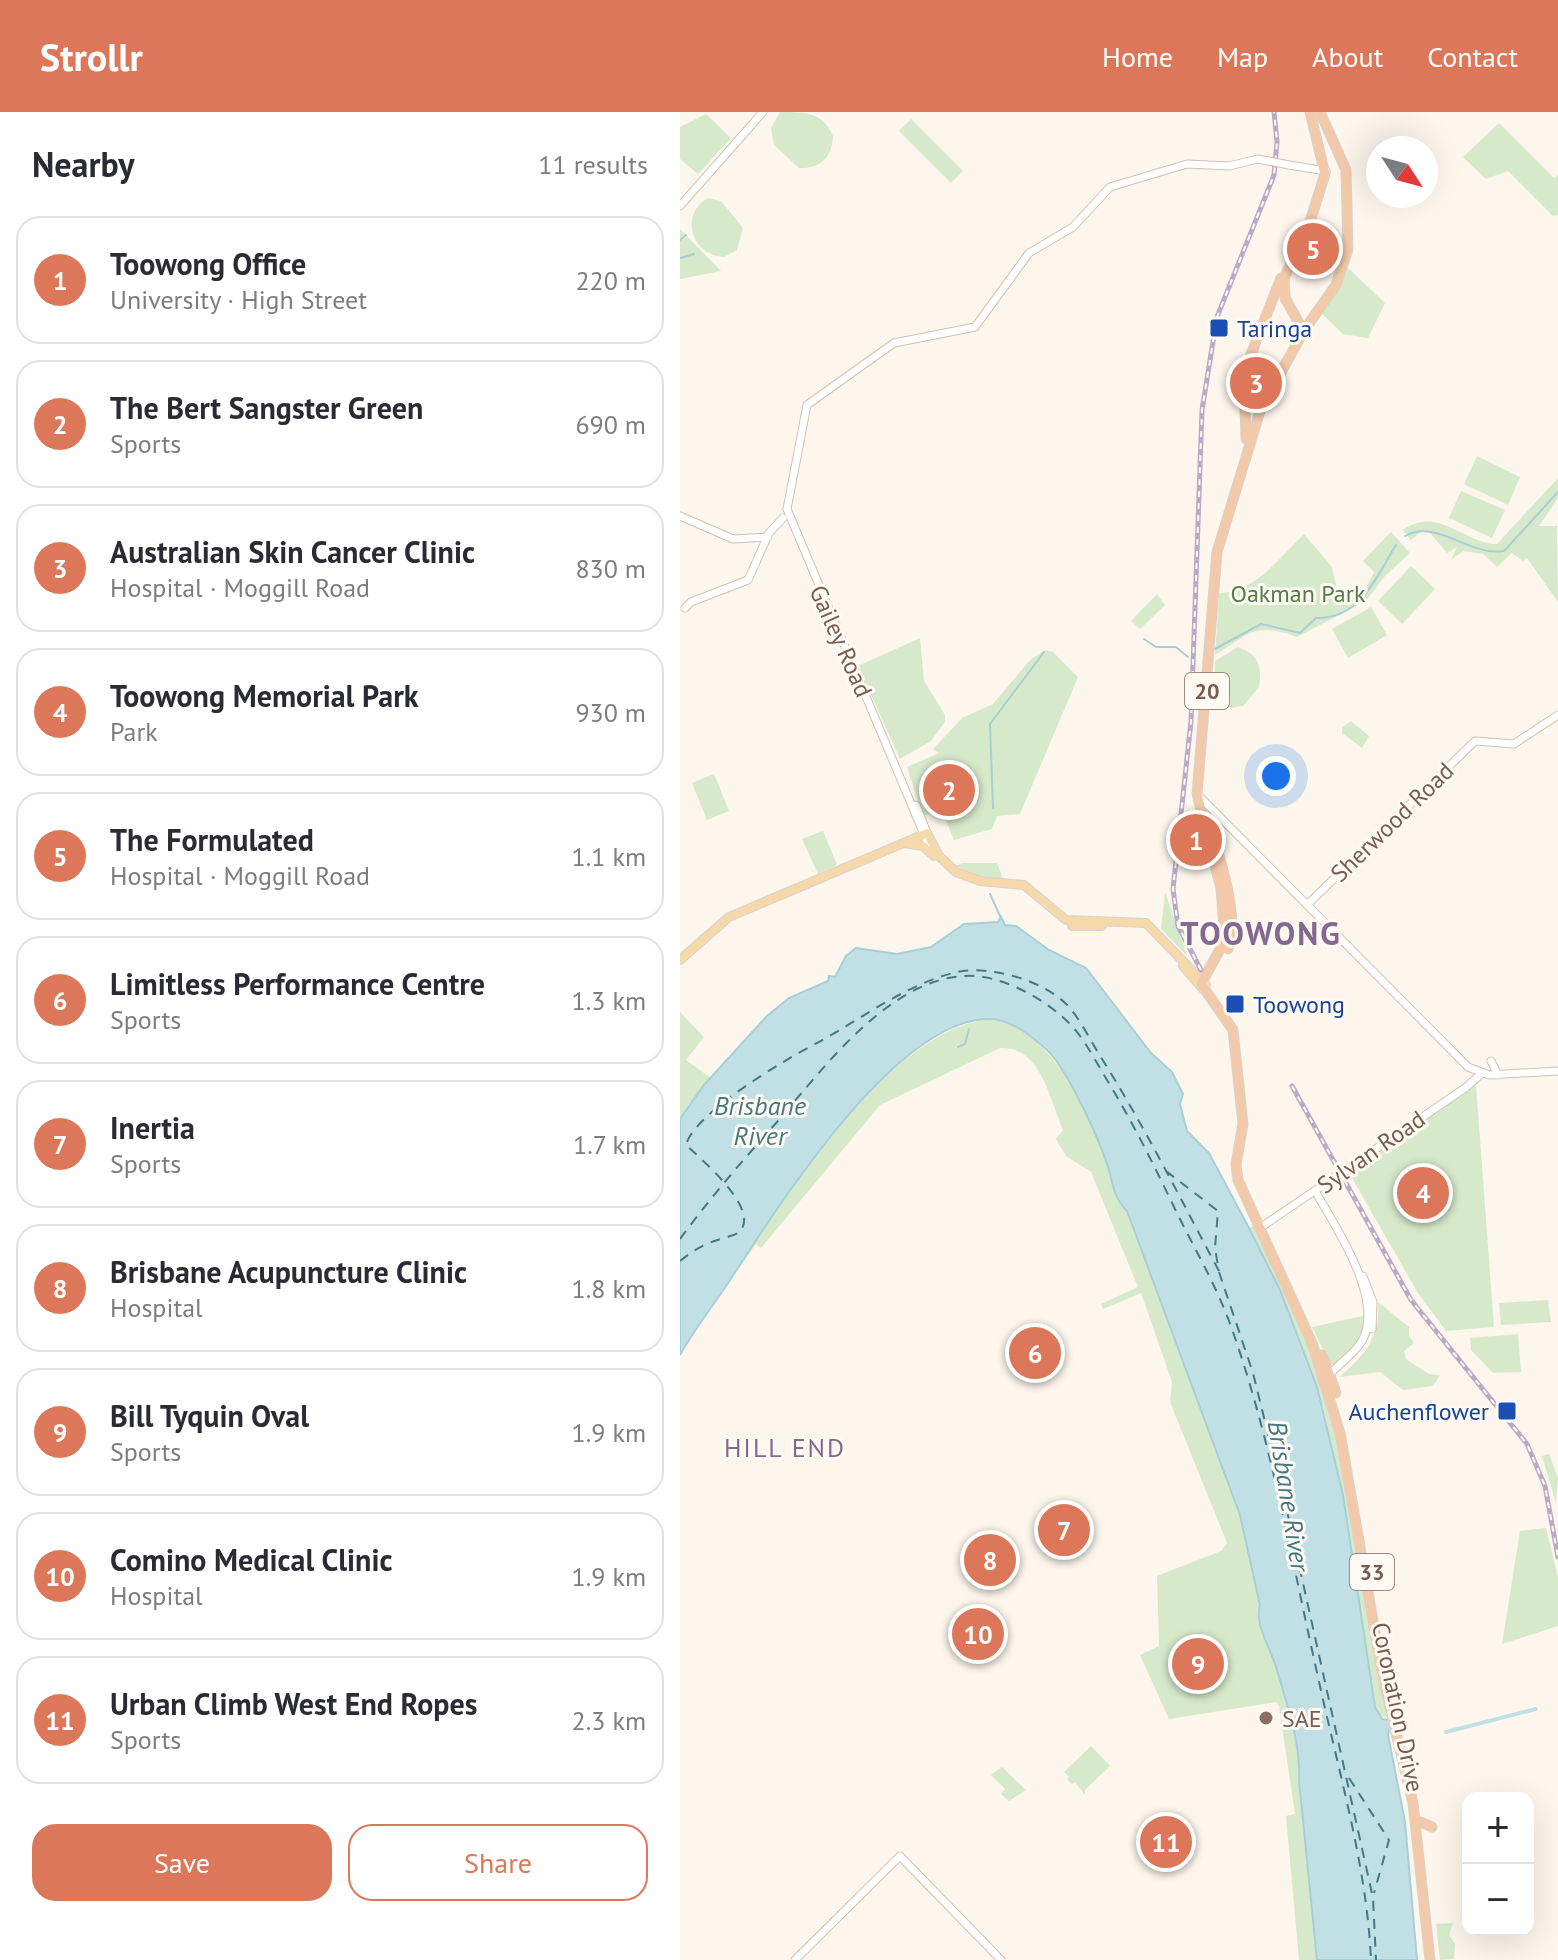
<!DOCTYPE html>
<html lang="en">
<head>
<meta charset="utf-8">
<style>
	body { margin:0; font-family:"PT Sans",sans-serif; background:#f7f7f7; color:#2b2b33 }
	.controls { position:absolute; right:24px; bottom:24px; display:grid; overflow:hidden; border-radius:16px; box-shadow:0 8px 32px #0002 }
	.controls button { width:72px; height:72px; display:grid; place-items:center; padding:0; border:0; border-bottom:2px solid #e1e1e2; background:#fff; color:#2b2b33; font:40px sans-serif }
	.compass { position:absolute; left:686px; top:24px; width:72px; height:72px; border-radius:50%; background:#fff; box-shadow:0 8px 32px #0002; rotate:126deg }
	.you { position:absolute; left:596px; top:664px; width:28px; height:28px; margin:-20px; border:6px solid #fff; border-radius:50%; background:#1a73e8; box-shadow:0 0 0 12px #1a73e833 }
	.badge { display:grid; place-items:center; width:52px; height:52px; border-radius:50%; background:#dd775a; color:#fff; font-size:26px; font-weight:700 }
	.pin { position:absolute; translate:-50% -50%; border:4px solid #fff; box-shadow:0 2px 8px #0006 }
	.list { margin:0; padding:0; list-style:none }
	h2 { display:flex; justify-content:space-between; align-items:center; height:104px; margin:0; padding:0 32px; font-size:34px }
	h2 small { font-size:26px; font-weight:400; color:#7c7c81 }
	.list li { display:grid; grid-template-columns:52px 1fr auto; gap:24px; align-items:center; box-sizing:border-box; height:128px; margin:0 16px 16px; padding:0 16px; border:2px solid #e1e1e2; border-radius:24px }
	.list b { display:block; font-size:30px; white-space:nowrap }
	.list p { margin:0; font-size:26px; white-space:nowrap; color:#7c7c81 }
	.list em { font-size:26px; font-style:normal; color:#7c7c81 }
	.actions { display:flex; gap:16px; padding:24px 32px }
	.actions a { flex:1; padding:18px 0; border:2px solid #dd775a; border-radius:24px; text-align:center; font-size:28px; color:#dd775a }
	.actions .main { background:#dd775a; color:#fff }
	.map { position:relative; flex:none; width:878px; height:1848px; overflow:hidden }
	header { display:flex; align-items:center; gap:48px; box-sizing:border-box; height:112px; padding:0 40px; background:#dd775a; color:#fff }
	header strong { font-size:38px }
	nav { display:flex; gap:44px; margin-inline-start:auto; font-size:28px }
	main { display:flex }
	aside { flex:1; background:#fff }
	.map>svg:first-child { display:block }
	.green { fill:#d7e9cb }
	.water { fill:#c1e0e5; stroke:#a8cfd6; stroke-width:2 }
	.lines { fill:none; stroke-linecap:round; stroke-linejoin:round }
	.stream { stroke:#a8cfd6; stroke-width:2 }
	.canal { stroke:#c1e0e5; stroke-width:4 }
	.ferry { stroke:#477781; stroke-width:2; stroke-dasharray:10 8; stroke-linecap:butt }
	.secondary-casing { stroke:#d3c0b2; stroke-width:9 }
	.primary-casing { stroke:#d9d2ce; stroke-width:10 }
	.trunk-casing { stroke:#d9d2ce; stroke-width:11 }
	.secondary { stroke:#fff; stroke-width:7 }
	.primary { stroke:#f5d9aa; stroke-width:8 }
	.trunk { stroke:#f3caa9; stroke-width:9 }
	.rail-casing { stroke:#b9aac7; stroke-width:5 }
	.rail { stroke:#fefaf3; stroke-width:2; stroke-dasharray:6; stroke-linecap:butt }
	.secondary-bridge-casing { stroke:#d3c0b2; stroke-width:9; stroke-linecap:butt }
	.secondary-bridge { stroke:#fff; stroke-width:7 }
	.transit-dot { fill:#1a4fb4; stroke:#fefaf3; stroke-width:3 }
	.education-dot { fill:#8d6e63; stroke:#fefaf3; stroke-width:3 }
	.labels { text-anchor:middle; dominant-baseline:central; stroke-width:6; stroke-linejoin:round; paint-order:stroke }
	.shield { fill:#fefaf3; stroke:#a08c81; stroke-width:2 }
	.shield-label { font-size:22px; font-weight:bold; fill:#775d50 }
	.transit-label { font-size:24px; fill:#164399; stroke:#fefaf3; text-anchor:start }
	.park-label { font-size:24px; fill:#577b48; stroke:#fefaf3 }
	.street-label { font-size:24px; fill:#775d50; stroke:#fefaf3 }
	.education-label { font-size:24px; fill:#785e54; stroke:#fefaf3; text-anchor:start }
	.water-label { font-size:26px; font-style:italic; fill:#477781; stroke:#fefaf3 }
	.neighbourhood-label { font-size:26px; letter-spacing:2px; fill:#846891; stroke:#fefaf3 }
	.district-label { font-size:32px; font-weight:bold; letter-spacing:2px; fill:#846891; stroke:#fefaf3 }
</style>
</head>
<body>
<header>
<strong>Strollr</strong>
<nav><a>Home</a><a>Map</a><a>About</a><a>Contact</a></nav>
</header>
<main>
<aside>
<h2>Nearby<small>11 results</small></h2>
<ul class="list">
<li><span class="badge">1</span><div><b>Toowong Office</b><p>University · High Street</p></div><em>220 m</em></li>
<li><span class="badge">2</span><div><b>The Bert Sangster Green</b><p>Sports</p></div><em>690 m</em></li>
<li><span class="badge">3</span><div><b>Australian Skin Cancer Clinic</b><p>Hospital · Moggill Road</p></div><em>830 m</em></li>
<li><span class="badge">4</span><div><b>Toowong Memorial Park</b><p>Park</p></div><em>930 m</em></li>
<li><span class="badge">5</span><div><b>The Formulated</b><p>Hospital · Moggill Road</p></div><em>1.1 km</em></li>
<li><span class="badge">6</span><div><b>Limitless Performance Centre</b><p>Sports</p></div><em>1.3 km</em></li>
<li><span class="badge">7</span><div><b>Inertia</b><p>Sports</p></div><em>1.7 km</em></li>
<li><span class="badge">8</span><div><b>Brisbane Acupuncture Clinic</b><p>Hospital</p></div><em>1.8 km</em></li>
<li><span class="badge">9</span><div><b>Bill Tyquin Oval</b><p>Sports</p></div><em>1.9 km</em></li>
<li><span class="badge">10</span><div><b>Comino Medical Clinic</b><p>Hospital</p></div><em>1.9 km</em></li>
<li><span class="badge">11</span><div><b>Urban Climb West End Ropes</b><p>Sports</p></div><em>2.3 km</em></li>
</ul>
<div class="actions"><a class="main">Save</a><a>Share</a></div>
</aside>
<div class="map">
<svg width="878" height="1848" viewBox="0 0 878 1848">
	<rect width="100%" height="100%" fill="#fcf6ec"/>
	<path class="green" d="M100,0c25,0 43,0 53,24 -1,21 -12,33 -34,32l-25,-23 -3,-17z
		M26,2l25,24 -33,36 -18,-15v-32z
		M231,7l52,52 -12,12 -52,-52z
		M819,11l55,55 4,-3v40l-5,1 -45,-45 -22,8 -23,-22z
		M28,86l13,3 22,27 -6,22 -13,7c-34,-2 -44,-44 -16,-59z
		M0,117l41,42 -41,8z
		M668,156l37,35 -17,35 -25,-4 -22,-21z
		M797,344l43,21 -12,28 -44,-21z
		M878,366v20l-19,28h18l1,76 -31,-44 -4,3 -11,-8 -15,14 -14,-13 -20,-3 -12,9 6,-13 -10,6 -16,-19 -9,-3 -11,9 -8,-10c35,-25 59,13 94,14z
		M781,379l44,19 -13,28 -43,-20z
		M711,420l19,21 -26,24 -18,24 -69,36c-43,-15 -46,-4 -82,18l4,-62c37,-1 60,-35 85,-59l28,33 9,39 24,-16 9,-18 -11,-11z
		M731,454l24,23 -33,35 -24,-23z
		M477,482l8,11 -25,24 -9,-8z
		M691,495l16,28 -39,23 -16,-29z
		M240,526l4,43 21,34v7l-14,19 -31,18 -42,-93z
		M558,535c21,8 24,19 21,40l-16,19 -12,2 -17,-7 1,-40z
		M365,538l8,2 25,25 -58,137 -23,2 -5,13 -38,11 -12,-30 -19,6 -16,-49 32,-14 -6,-4 29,-31 31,-14 37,-44z
		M671,609l18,15 -7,12 -20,-15v-5z
		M34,662l15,37 -22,9 -15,-37z
		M143,719l14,34 -19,9 -16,-35z
		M282,751h35l6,16 -22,-2 -25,-11z
		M485,780l22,64 -26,-27z
		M0,900l24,25 -18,23 25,18 -31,41z
		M309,907c61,6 106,100 121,154 3,8 3,16 6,24 2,6 7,9 11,14 7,12 11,28 16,41l97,263 20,90c-6,20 12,46 17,65 10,35 24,73 22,110l18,180h-18l-13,-144 9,-2 -16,-108 -3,-4 -107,17 -29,-64 19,-9 -2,-70 64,-25 6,-8 -57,-141 2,-20 -31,-89 -38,16 -2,-5 37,-17 -47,-115 -25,-16 -10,-17 7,-9c-12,-27 -22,-85 -63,-82l-120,57 -119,143 -5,-4 -18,25c2,-15 19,-33 28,-47 44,-67 138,-193 223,-203z
		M796,973l18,242 -48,4 -28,-38 -70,-122z
		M575,1113l53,116 30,100 52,275 -10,1 -5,-10 -32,-212 -20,-88 -43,-117 -31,-62z
		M868,1188l3,22 -50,3 -2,-22z
		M698,1190l31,25v9l5,7 -10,8 2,8 23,15 11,1 -7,11 -30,4 -23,-18 -41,5c25,-20 42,-41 39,-75z
		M687,1203l-10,29 -22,21 -5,-1 -18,-37z
		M838,1222l3,38 -28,1 -22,-23 -1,-12z
		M869,1342l9,24 -2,25 -14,-47z
		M866,1416l12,49v49l-56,18 18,-113z
		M411,1634l19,20 -25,24v5l-10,-13 -3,2 -5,-5 2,-2 -5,-5z
		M322,1655l24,23 -17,11 -8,-7 4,-5 -14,-14z
		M773,1811l-4,12 6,9 -1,15 -14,1 -4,-36z"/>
	<path class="water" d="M321,805l4,8 11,1 33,24 37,18 65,85 21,19 11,22 -3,10 7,27 22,22 40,75 31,62 37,97 26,108 32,212 7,12 8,1 3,8 -4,1 -1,6 17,87 12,138h-100l-18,-180c2,-37 -12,-75 -22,-110 -5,-19 -23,-45 -17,-65l-20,-90 -113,-304c-12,-12 -13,-22 -17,-37 -8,-30 -42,-104 -63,-124 -16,-14 -36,-31 -58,-31 -93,0 -210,186 -255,255 -17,27 -38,52 -54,81v-236l24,-34 63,-69 22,-18 39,-17 1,-5 6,1 11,-21 10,-8 41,6 34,-7 33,-23 34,-2z"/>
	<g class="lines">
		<path class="stream" d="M0,128l6,-5
			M0,146l14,-4
			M725,424c32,-18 64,21 99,15l54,-59
			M464,527l12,8h20l12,10
			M535,537l46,-25 39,9 16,-15c45,1 60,-41 80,-73
			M313,696l-3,-84 54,-72
			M310,782l11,24
			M278,935l7,-3 4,-15"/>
		<path class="canal" d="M766,1620l90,-23"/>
		<path class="ferry" d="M486,1059l52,40 -3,37 3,18
			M0,1127c30,-41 63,-79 97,-117 46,-53 110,-141 186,-146 36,-3 83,23 108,49 13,14 23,33 33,50 27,44 49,88 71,134 20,41 43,79 58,123 39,112 59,230 85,345 20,93 49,189 53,283
			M0,1149c15,-12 26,-18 44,-23 5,-2 14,-3 17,-8 17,-23 -40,-71 -55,-85 8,-32 100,-86 131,-102 46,-25 89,-59 140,-71 34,-7 89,9 112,35 13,15 22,35 33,52 43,68 79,141 117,212
			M539,1160l34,101 34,138 86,387 3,62
			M669,1666l40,62 -15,53"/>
		<g class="secondary-casing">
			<path id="secondary" d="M609,53l37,6
				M0,94l83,-94
				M0,404l53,23 35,-2
				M5,496l6,-6 57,-22 21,-47 14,-15
				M517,682l271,273 21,8 69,-4
				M236,693l11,28
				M251,739l-144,-342 20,-104 87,-62 81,-16 54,-74 44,-26 37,-40 77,-23 42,2 29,-7 11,2
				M628,792l167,-163 39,3 44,-29
				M811,949l7,14
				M635,1079c21,36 70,109 47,150 -9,15 -25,23 -34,36
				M580,1116l205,-140 16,-14
				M683,1164l10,26 -1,27
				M115,1848l105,-104 101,104"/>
		</g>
		<g class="primary-casing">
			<path id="primary" d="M224,731l19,3 11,10
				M392,814h30
				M0,848l49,-43 198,-84 12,23 17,16 24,9 44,4 42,35 80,3 60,62
				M503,854l20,23"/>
		</g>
		<g class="trunk-casing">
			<path id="trunk" d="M640,0l26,58 2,79 -12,36 -31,44 -44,79 -44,144 -20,242 24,95 4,51 -24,44 32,46 10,94 -7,40 2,16 74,163 28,90 44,250 29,120 17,157
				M615,226l4,-15 -14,-25 -1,-20 24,-50 17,-54 -15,-62
				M566,327l-2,-67 37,-94
				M531,719c10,29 29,89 17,118
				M642,1243l14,38
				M741,1710l11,5"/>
		</g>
		<use href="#secondary" class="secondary"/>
		<use href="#primary" class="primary"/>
		<use href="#trunk" class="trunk"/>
		<g class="rail-casing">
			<path id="rail" d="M521,858l-23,-44 -5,-37 18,-168 11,-311 15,-93 57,-142 3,-33 -3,-30
				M612,974l119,214 116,144 18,42 13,71"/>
		</g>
		<use href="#rail" class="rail"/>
		<g class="secondary-bridge-casing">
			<path id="secondary-bridge" d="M589,49l20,4"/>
		</g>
		<use href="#secondary-bridge" class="secondary-bridge"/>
	</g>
	<g class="transit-dot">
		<rect x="529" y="206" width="20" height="20" rx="4"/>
		<rect x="545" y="882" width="20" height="20" rx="4"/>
		<rect x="817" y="1289" width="20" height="20" rx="4"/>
	</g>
	<circle class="education-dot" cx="586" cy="1606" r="8"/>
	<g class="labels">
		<g class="shield">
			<rect x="505" y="561" width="44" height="36" rx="6"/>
			<rect x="670" y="1442" width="44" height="36" rx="6"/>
		</g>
		<g class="shield-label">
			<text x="527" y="579">20</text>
			<text x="692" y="1460">33</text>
		</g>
		<g class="transit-label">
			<text x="557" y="216">Taringa</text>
			<text x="573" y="892">Toowong</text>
			<text x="809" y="1299" text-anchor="end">Auchenflower</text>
		</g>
		<g class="park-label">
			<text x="618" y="481">Oakman Park</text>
		</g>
		<g class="street-label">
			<text transform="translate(161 529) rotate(66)">Gailey Road</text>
			<text transform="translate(712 710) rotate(-44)">Sherwood Road</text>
			<text transform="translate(691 1040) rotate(-35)">Sylvan Road</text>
			<text transform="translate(718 1595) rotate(78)">Coronation Drive</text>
		</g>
		<g class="education-label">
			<text x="602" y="1606">SAE</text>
		</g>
		<g class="water-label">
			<text x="80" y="993">Brisbane<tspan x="80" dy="30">River</tspan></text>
			<text transform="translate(609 1384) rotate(81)">Brisbane River</text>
		</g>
		<g class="neighbourhood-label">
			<text x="105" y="1335">HILL END</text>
		</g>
		<g class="district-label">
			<text x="581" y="821">TOOWONG</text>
		</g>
	</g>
</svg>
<div class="controls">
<button>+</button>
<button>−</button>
</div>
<svg class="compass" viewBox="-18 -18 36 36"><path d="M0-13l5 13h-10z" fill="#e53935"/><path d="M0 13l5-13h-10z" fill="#7c7c81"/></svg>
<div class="you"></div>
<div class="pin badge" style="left:516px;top:728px">1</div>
<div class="pin badge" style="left:269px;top:678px">2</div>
<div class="pin badge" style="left:576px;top:271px">3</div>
<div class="pin badge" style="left:743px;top:1081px">4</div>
<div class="pin badge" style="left:633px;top:137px">5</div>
<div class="pin badge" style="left:355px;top:1241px">6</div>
<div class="pin badge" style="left:384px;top:1418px">7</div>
<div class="pin badge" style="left:310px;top:1448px">8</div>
<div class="pin badge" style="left:518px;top:1552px">9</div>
<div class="pin badge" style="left:298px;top:1522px">10</div>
<div class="pin badge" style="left:486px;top:1730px">11</div>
</div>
</main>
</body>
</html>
